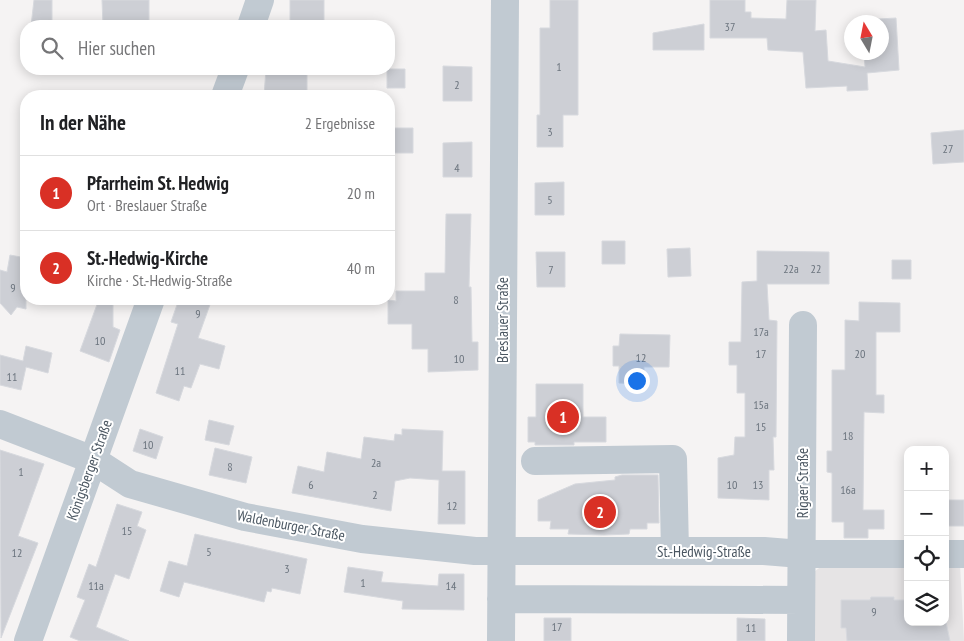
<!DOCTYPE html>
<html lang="de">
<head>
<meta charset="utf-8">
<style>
	body { margin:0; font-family:"PT Sans Narrow",sans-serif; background:#f2f2f2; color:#202124 }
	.controls { position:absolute; right:15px; bottom:15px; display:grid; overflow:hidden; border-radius:10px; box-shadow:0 2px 12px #0003 }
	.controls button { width:45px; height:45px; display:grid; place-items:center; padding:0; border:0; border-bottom:1px solid #e0e0e0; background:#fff; color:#202124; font:25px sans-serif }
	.compass { position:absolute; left:844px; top:15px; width:45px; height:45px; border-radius:50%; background:#fff; box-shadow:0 2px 12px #0003; rotate:350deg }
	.you { position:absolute; left:636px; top:380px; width:18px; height:18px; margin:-12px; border:4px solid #fff; border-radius:50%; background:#1a73e8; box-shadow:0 0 0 8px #1a73e833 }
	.badge { display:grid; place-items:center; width:32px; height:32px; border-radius:50%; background:#d93025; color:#fff; font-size:16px; font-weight:700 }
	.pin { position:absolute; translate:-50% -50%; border:2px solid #fff; box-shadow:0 1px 5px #0006 }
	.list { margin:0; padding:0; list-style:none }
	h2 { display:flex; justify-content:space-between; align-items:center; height:65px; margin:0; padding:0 20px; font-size:21px }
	h2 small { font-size:16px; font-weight:400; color:#757577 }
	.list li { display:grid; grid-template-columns:32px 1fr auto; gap:15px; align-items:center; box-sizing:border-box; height:75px; padding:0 20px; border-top:1px solid #e0e0e0 }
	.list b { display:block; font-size:19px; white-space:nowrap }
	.list p { margin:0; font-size:16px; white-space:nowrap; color:#757577 }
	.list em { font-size:16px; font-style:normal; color:#757577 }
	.icon { flex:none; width:28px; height:28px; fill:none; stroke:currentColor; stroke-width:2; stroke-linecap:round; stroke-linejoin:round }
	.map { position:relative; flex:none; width:964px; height:641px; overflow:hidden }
	.search { position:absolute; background:#fff; box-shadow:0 2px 12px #0003; left:20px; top:20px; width:375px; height:55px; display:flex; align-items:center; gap:12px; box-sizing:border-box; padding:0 18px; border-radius:20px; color:#757577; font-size:19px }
	.panel { position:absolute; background:#fff; box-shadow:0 2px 12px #0003; left:20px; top:90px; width:375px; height:215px; border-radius:20px }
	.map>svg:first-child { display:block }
	.education { fill:#e6e4e5 }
	.building { fill:#cdcfd5; stroke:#d7d9de }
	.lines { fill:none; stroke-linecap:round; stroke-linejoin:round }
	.minor { stroke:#c1cad2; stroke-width:28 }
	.labels { text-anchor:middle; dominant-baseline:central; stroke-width:4; stroke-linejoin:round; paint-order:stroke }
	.number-label { font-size:12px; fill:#6b747e }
	.street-label { font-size:15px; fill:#4a5661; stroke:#fff }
</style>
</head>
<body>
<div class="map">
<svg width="964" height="641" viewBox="0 0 964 641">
	<rect width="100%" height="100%" fill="#f5f3f3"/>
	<path class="education" d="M908,564v58h37v-58h15l4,77h-155l5,-69 9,-7z"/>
	<path class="building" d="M34,0h18v26h-21z
		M102,0h47v26h-46z
		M290,0h34v26h-34z
		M550,0h28v115h-15v32h-26v-32h3v-87h10z
		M710,0h35v12h6v6l35,1 1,-19h29l-1,31 11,-1 2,31 37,6 -1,-15h18v-30h-20v-2l34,-2 3,52 -32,3 1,17 -21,1v-5l-41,2 -3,-36 -35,-2 -1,-12h-57z
		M704,24v26h-51v-17z
		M443,66l29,1v34h-29z
		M266,69h41v27h-43z
		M387,69h18v19h-18z
		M389,128h24v25h-24z
		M964,130v32l-31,2 -2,-31z
		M472,142v35h-29v-34z
		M564,182v33h-29v-32z
		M446,214h25l-2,73h2l1,55h6v28l-50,2v-23h-16v-25h-24v-24l8,1v-10h29v-18h20z
		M602,241h23v23h-23z
		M690,248l1,28 -23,1 -1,-28z
		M757,251l72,1v32h-62l2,36 8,1 -1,116h-3l1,33h-5v30l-51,-2v-40l16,-3 1,-18h10v-44h-8v-28h-8v-23h12l1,-60 15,-1z
		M536,252h29v35h-28z
		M10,255l16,3v51l-9,-2 -6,8 -11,-12v-33l7,2z
		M892,260h19v19h-19z
		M99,299h14v28l7,3 -11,32 -29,-11z
		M179,299h33l-14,39 27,8 -6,23 -19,-5 -9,24 -7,-2 -5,15 -23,-8 22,-69 -7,-2z
		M859,302l41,1v29h-24v63h8v18l-20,-1 -1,98h21v19h-16v9h-24v-16h-12v-49l-5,-1v-21h5v-81h13v-50l14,1z
		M620,334l50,1 -1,32h-25v17l-25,-1v-17h-6v-20h6z
		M26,346l26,7 -4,20 -22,-6 -5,23 -21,-5v-30l23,6z
		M536,384h47v33h23v25h-32v3h-39v-3h-7v-25h8z
		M209,420l25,6 -5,19 -24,-5z
		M140,429l23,8 -7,22 -23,-8z
		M402,429l41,2 -1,40h23v53h-27l1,-44 -29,-2 -15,3 -4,30 -99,-18 6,-27 26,6 3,-20 34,7 3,-22 30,4 1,-7 7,1z
		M215,448l37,9 -6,26 -37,-8z
		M0,450l44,14 -26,72 20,7 -37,95z
		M622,475h36l1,48h-12v6h-17l-1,5 -25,1 -36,-1 1,-5h-19l1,-8h-13v-21l37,-16 40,-4v-3z
		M945,500h19v26h-19z
		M117,504l25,8 -5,14 9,4 -17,49 -14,-5 -19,53 33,14h-49l-10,-4 15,-37 -8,-3 12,-33 7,3z
		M195,534l112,25 -7,35 -28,-6 -1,4 -4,-1 -3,11 -80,-20 -5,15 -19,-6 9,-30 18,5z
		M348,567l35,5 -2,10 57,4 1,-12h25v36l-62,-1 1,-8 -59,-9z
		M871,597h23v3h14v22h38l4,19h-103l-1,-13h-5v-28h29z
		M544,618h27v23h-27z
		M737,618l28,1v22h-28z"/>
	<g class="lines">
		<path class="minor" d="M251,26l9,-26
			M225,96l10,-27
			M0,424l93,36 37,24 115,33 117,22 113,12h289l37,3h107
			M535,461l138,-2 2,92
			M945,554h19
			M501,599l300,1
			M28,641l123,-342
			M501,641l4,-641
			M801,641l2,-316"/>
	</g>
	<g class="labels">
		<g class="number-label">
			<text x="730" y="26">37</text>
			<text x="559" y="66">1</text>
			<text x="457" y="84">2</text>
			<text x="550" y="131">3</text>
			<text x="948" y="148">27</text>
			<text x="457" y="167">4</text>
			<text x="550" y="199">5</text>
			<text x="791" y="268">22a</text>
			<text x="816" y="268">22</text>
			<text x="551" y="269">7</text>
			<text x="13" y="287">9</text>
			<text x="456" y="299">8</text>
			<text x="198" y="313">9</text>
			<text x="761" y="331">17a</text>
			<text x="100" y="340">10</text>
			<text x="761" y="353">17</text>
			<text x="860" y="353">20</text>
			<text x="641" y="357">12</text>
			<text x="459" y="358">10</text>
			<text x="180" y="370">11</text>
			<text x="12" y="376">11</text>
			<text x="761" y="404">15a</text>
			<text x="761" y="426">15</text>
			<text x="848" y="435">18</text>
			<text x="148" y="444">10</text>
			<text x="376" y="462">2a</text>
			<text x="230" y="466">8</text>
			<text x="21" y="471">1</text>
			<text x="311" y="484">6</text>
			<text x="732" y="484">10</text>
			<text x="758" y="484">13</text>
			<text x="848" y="489">16a</text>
			<text x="375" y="494">2</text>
			<text x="452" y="505">12</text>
			<text x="127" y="530">15</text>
			<text x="209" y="551">5</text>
			<text x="17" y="552">12</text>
			<text x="287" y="568">3</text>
			<text x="363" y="582">1</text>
			<text x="96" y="585">11a</text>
			<text x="451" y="585">14</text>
			<text x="874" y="611">9</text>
			<text x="557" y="626">17</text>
			<text x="751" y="627">11</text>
		</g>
		<g class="street-label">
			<text transform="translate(502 320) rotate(-90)">Breslauer Straße</text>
			<text transform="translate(89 470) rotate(-70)">Königsberger Straße</text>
			<text transform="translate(802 483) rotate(-90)">Rigaer Straße</text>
			<text transform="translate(291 525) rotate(11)">Waldenburger Straße</text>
			<text x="704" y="551">St.-Hedwig-Straße</text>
		</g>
	</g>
</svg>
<div class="controls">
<button>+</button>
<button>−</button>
<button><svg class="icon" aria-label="locate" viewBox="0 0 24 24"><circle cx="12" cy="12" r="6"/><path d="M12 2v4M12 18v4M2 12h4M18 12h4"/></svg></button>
<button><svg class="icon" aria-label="layers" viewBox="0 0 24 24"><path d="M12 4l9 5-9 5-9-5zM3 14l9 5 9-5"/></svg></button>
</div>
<svg class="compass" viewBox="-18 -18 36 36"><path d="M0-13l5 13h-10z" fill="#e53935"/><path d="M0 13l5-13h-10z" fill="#757577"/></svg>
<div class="you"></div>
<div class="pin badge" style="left:563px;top:417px">1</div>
<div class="pin badge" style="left:600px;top:512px">2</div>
<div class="search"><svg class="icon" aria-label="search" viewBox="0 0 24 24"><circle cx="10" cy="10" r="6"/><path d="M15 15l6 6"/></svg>Hier suchen</div>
<section class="panel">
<h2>In der Nähe<small>2 Ergebnisse</small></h2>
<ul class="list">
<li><span class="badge">1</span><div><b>Pfarrheim St. Hedwig</b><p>Ort · Breslauer Straße</p></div><em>20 m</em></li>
<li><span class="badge">2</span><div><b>St.-Hedwig-Kirche</b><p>Kirche · St.-Hedwig-Straße</p></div><em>40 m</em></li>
</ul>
</section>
</div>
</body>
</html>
